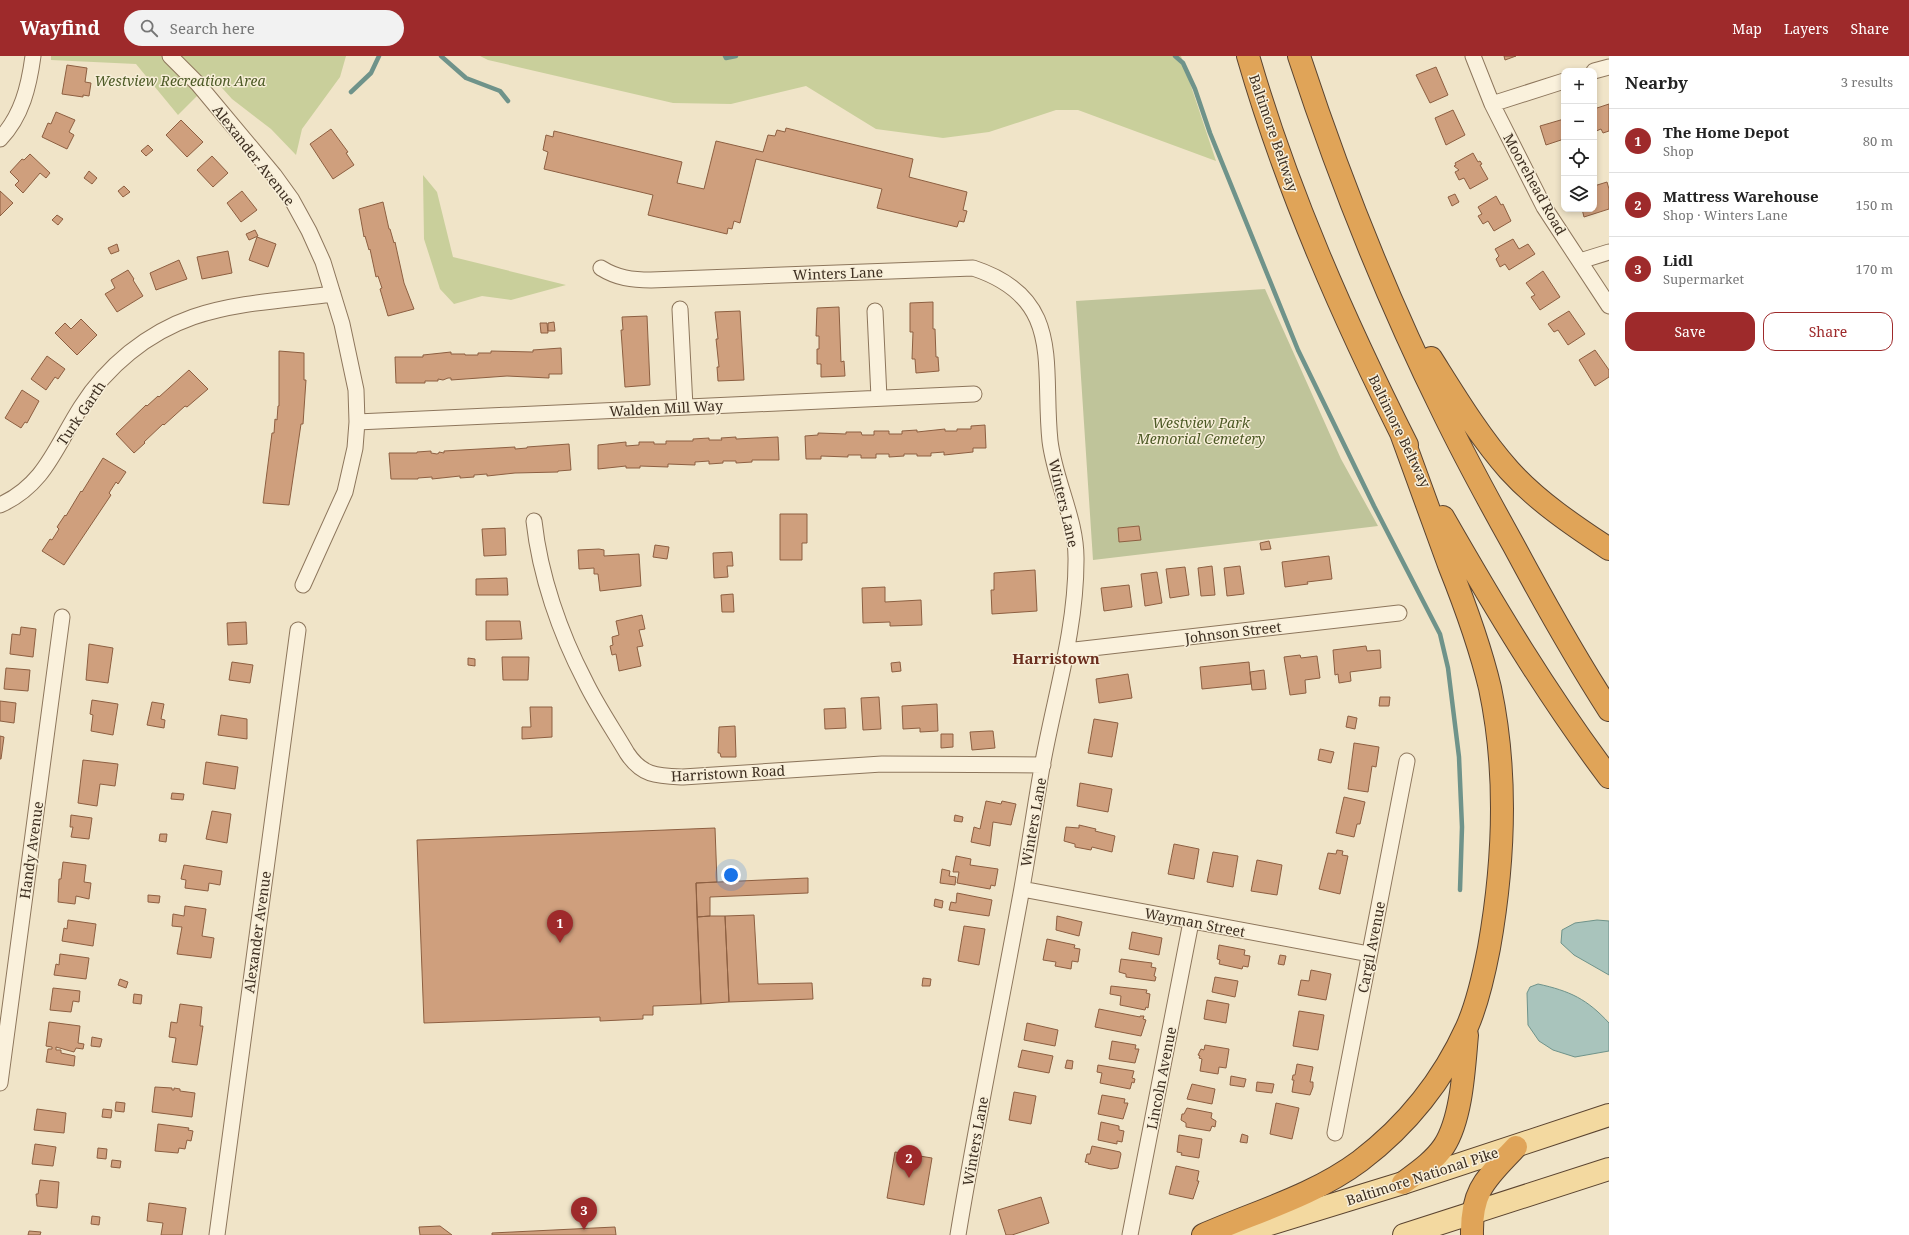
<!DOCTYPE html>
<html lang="en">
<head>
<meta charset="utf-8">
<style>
	body { margin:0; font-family:"Noto Serif",serif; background:#f2f2f2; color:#222 }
	.controls { position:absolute; right:12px; top:12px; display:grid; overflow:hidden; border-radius:8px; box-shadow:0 2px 6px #0003 }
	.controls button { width:36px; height:36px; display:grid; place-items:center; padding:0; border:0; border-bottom:1px solid #e0e0e0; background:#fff; color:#222; font:20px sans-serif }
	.you { position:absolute; left:731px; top:819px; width:14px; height:14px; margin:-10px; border:3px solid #fff; border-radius:50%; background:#1a73e8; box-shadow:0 0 0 6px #1a73e833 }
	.badge { display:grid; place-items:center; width:26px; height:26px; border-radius:50%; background:#9e2a2b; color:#fff; font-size:13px; font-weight:700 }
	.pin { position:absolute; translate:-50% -33px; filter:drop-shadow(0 1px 2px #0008) }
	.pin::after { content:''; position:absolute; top:21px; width:14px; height:12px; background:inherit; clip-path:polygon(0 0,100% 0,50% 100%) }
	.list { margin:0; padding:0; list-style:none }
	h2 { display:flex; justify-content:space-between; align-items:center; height:52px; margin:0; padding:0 16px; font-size:17px }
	h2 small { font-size:13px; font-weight:400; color:#767676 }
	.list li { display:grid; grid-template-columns:26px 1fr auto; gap:12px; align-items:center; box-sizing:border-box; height:64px; padding:0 16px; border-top:1px solid #e0e0e0 }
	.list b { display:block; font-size:15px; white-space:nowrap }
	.list p { margin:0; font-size:13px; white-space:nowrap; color:#767676 }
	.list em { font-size:13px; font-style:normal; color:#767676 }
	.actions { display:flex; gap:8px; padding:12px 16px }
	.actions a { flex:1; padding:9px 0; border:1px solid #9e2a2b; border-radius:12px; text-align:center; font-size:14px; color:#9e2a2b }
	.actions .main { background:#9e2a2b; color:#fff }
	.icon { flex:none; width:22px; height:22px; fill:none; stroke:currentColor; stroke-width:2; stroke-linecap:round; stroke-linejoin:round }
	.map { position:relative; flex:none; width:1609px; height:1179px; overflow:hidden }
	header { display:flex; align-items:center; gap:24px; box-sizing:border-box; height:56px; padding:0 20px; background:#9e2a2b; color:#fff }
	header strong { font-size:19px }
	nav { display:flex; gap:22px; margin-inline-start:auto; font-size:14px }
	.search { width:280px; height:36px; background:#f2f2f2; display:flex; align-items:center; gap:10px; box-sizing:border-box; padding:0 14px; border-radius:22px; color:#767676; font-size:15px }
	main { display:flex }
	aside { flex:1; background:#fff }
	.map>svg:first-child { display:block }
	.green { fill:#c9cf9b }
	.cemetery { fill:#bfc49a }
	.water { fill:#a9c4bc; stroke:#6f938a }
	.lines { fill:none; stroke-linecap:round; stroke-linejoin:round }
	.stream { stroke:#6f938a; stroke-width:4.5 }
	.building { fill:#cf9f7d; stroke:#8d5f41 }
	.minor-casing { stroke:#8d765c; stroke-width:17 }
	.primary-casing { stroke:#5b4430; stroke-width:24 }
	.motorway-casing { stroke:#5b4430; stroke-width:24 }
	.minor { stroke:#faf1dc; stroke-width:15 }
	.primary { stroke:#f3d9a0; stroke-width:22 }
	.motorway { stroke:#e0a458; stroke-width:22 }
	.labels { text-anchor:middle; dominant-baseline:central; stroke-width:3; stroke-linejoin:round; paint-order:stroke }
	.park-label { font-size:14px; font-style:italic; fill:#4d5a26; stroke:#f7eed8 }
	.street-label { font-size:14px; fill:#3d2e20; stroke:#f7eed8 }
	.neighbourhood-label { font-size:15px; font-weight:bold; fill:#6b2e1e; stroke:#f7eed8 }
</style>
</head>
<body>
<header>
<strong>Wayfind</strong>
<div class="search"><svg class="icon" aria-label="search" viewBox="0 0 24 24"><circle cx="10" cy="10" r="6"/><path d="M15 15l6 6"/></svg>Search here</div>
<nav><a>Map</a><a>Layers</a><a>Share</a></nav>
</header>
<main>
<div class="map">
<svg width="1609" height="1179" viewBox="0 0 1609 1179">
	<rect width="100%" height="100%" fill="#f0e4c8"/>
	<path class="green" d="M51,0h295l-6,21 -38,52 -6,26 -25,-26 -39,-30 -18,-20 -36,36 -42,-51 -85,-4z
		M480,0h701l35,105 -138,-51h-22l-67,22 -46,6 -67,-9 -70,-43 -75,18 -58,-1 -185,-43z
		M423,119l14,17 16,65 113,28 -55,15 -29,-4 -28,8 -14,-15 -16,-50z"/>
	<path class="cemetery" d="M1265,233l76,170 37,67 -285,34 -17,-259z"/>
	<path class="water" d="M1597,864l12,1v54l-35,-20 -13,-12 1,-13 13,-7z
		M1538,928c32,7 49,15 71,39v28l-34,6 -22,-7 -14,-9 -11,-16 -1,-32 3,-6z"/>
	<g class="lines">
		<path class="stream" d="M441,0l25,22 34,13 8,10
			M725,0l1,2 10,-2
			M1175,0l8,7 12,26 15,44 88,217 76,156 66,128 8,34 11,89 3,70 -2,63
			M351,36l20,-19 8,-17"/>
	</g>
	<path class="building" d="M1504,0h12l-11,4z
		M67,9l20,3 -2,14 6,1 -2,13 -6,-1v2l-21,-3z
		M1436,11l12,28 -18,8 -14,-28z
		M1609,48v27l-6,2 -2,-4 -7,3v-23z
		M1453,54l12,25 -19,10 -11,-27z
		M56,56l19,8 -6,12 5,3 -7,14 -25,-12 6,-14 3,1z
		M1564,63v20l-18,6 -6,-19z
		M181,64l22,22 -16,15 -21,-22z
		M786,72l127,31 -4,18 58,15 -4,18 4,1 -3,11 -5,-1 -2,6 -80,-19 5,-19 -126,-30 -16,64 -6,-2 -2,8 -4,-1 -1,6 -79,-19 5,-20 -109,-26 4,-17 -5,-2 3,-15 7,2 1,-6 128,31 -5,21 27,6 12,-48 47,11 5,-17 7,1 2,-6 8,2z
		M331,73l17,23 -2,1 8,12 -21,14 -23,-35z
		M148,89l5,5 -7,6 -5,-5z
		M1473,97l5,9 2,-1 2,3 -2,1 8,14 -18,10 -6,-11 -5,2 -4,-8 4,-2 -5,-4 2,-1 -1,-2z
		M30,98l20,19 -4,5 -6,-5 -17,20 -8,-8 4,-4 -9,-9 12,-13 2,1z
		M212,100l16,17 -15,14 -16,-17z
		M89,115l8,7 -5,6 -8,-6z
		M1607,126l2,7v20l-25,8 -2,-8h12v-23z
		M124,130l6,6 -7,5 -5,-6z
		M0,135l13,12 -13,13z
		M242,135l15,19 -16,12 -14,-19z
		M1455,138l4,8 -7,4 -4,-9z
		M1496,140l5,9 2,-1 8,17 -17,10 -6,-10 -5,3 -5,-8 4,-2 -4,-7z
		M383,146l6,27h1l4,14 1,-1 9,41 10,26 -26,7 -8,-27 2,-1 -4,-12 -2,1 -6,-28 -1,1 -4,-14 -1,1 -5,-28z
		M57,159l6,4 -5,6 -6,-5z
		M255,174l3,6 -9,4 -3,-6z
		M257,181l19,7 -8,23 -19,-7z
		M1513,183l6,10 9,-5 7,10 -26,16 -4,-6 -5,3 -4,-8 3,-3 -4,-7z
		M117,188l2,7 -8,3 -3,-6z
		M228,195l4,22 -30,6 -5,-22z
		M179,204l8,19 -31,11 -6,-17z
		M128,214l6,9 -1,1 10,16 -26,16 -12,-18 10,-6 -4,-8z
		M1543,215l17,26 -20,13 -9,-13 4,-2 -9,-12z
		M933,246v27h2l1,28h2l1,14 -23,2 -1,-14h-3l1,-27h-3v-29z
		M839,251l2,55 3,-1 1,15 -24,1v-13h-4v-15h2v-13h-3l1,-28z
		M740,255l4,69 -26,1 -1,-14h2l-3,-28h2l-3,-27z
		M1569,255l16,23 -17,11 -10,-15 -4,2 -6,-8z
		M647,260l3,69 -25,2 -4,-57h2l-1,-13z
		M81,263l16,16 -20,20 -22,-22 10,-10 6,6z
		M554,266l1,9h-7v-8z
		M540,267h7l1,10h-7z
		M561,292l1,26h-13v4l-42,-2 -56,4v-2h-3l-5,2 -5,-1v2h-13v2h-29l-1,-26h28v-2l28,-3v2h14v1h13v-2h13v-2l42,1v-2z
		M1595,294l14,20v7l-14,9 -16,-26z
		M279,295l25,2v27h2l-3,44h-2l-12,81 -26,-2 9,-70h2l1,-14 2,1 1,-14h1z
		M47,300l18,13 -7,10 -3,-2 -9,13 -15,-11z
		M189,314l19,19 -21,18 -2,-1 -21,19 -1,-1 -19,18 1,1 -11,10 -18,-19 30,-29 1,1 11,-10 1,1z
		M22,334l17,11 -12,22 -2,-1 -4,6 -16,-10z
		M985,369l1,23h-13v4l-29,3v-3l-13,1v3h-14v-2h-13v2l-15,1v-3h-13v4h-15v-3h-13v2l-27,-1v3h-15l-1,-23 13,-1v-2l28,1v-2h15l1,3h12v-4h15v3h13v-3l15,-1v2l28,-3v2h12v-2h14v-3z
		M736,381v2l42,-2 1,23h-27v2l-16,1v-2h-13v2l-14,1v-3l-14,1v3l-27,-1v3l-28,-1v2h-14v-2l-28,3v-24l28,-3v4l13,-1v-3h15v2h12v-3h27v-2l16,-1v2h13l-1,-2z
		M569,388l2,26 -13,1v1l-43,1 -28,3v-2l-13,1v2l-14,1v-2l-28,3v-2l-14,1v1h-27l-2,-26h28v-1l14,-1v2l6,1 2,-1v-1l5,1v-2l71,-4v2l12,-1v-1z
		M103,402l23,14 -8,12 -2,-2 -7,11 2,2 -47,70 -22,-14 8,-12 2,1 7,-11 -2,-2 8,-12 1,1 15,-25 1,1z
		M780,458h27v29h-5v17h-22z
		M1139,470l2,14 -22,2 -1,-14z
		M505,472l1,27 -22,1 -2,-27z
		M1269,485l2,8 -10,1 -1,-7z
		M655,489l14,2 -2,12 -14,-2z
		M599,493l5,1v6l35,-2 2,32 -41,5 -2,-17h-4v-6l-15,1 -1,-19z
		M732,496l1,14h-6l1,11 -14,1 -1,-25z
		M1329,500l3,23 -25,3 1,2 -23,3 -3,-25z
		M1212,510l3,29 -14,1 -3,-28z
		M1240,510l4,28 -17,2 -3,-28z
		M1185,511l4,28 -19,3 -4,-29z
		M1035,514l2,41 -45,3 -1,-24h3v-17z
		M1157,516l5,31 -17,3 -4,-32z
		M507,522l1,17h-32v-16z
		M1129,529l3,22 -28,4 -3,-23z
		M885,531v15l36,-2 1,25 -32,1v-4l-27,1 -1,-35z
		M733,538l1,18h-12l-1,-17z
		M642,559l3,14 -6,1 4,16 -6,1 4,19 -22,5 -3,-17 -4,1 -2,-9 3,-1 -1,-8 7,-2 -3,-14z
		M486,565h34l2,18 -36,1z
		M246,566l1,22 -19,1 -1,-22z
		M21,571l15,2 -3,28 -23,-3 2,-20 8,1z
		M89,588l24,4 -5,35 -22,-3z
		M1366,590l1,5 13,-1 1,18 -31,4 1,9 -12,2 -1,-9 -3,1 -2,-25z
		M1300,599l1,3 16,-2 3,22 -15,2 1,13 -16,2 -6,-38z
		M502,601h27l-1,23h-25z
		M468,602l7,1v7l-7,-1z
		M232,606l21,3 -3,18 -21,-3z
		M900,606l1,9 -9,1 -1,-9z
		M1249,606l2,22 -49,5 -2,-22z
		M6,612l24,2 -2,21 -24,-2z
		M1264,614l2,19 -14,1 -2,-18z
		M1128,618l4,24 -33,5 -3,-24z
		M879,641l2,32 -18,1 -2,-32z
		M1380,641h10l-1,9h-10z
		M92,644l26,4 -5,31 -22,-4 2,-16 -3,-1z
		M0,645l16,2 -2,20 -14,-2z
		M152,646l12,2 -3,15 4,1 -1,8 -17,-3z
		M937,648l1,27 -18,1v-4l-17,1 -1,-23z
		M530,651h22v30l-30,2v-12h9z
		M845,652l1,20 -21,1 -1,-20z
		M221,659l26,4v20l-29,-4z
		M1348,660l9,2 -2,11 -9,-2z
		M1094,663l24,4 -6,34 -24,-4z
		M735,670l1,31h-15l-1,-4h-2l1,-26z
		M989,675h4l2,17 -23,2 -2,-18z
		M941,678h12v13l-12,1z
		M0,680l4,1 -3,22h-1z
		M1354,687l25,4 -3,20 -4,-1 -4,26 -20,-3z
		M1320,693l14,3 -3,11 -13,-3z
		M83,704l35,4 -3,22 -15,-2 -3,22 -19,-3z
		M206,706l32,5 -3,22 -32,-5z
		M1080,727l32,6 -4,23 -31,-6z
		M172,737l12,1 -1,6 -12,-1z
		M1344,741l21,5 -5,22h-3l-3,13 -18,-4z
		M986,745l15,3 1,-3 14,3 -5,21 -18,-3 -3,24 -19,-4 3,-15 6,2z
		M212,755l19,3 -4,29 -21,-4z
		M71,759l21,3 -3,21 -18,-2 2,-10h-3z
		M955,759l8,2 -1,5 -8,-1z
		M1079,769l17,4 -1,2 20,5 -3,16 -20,-5 -1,3 -16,-3v-3l-11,-3 2,-14 13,1z
		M715,772l2,54 -21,1 5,121 -48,2v9h-10v4l-43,2v-4l-176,6 -7,-183z
		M160,778h7l-1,8 -7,-1z
		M1174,788l25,5 -5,30 -26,-5z
		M1337,794l6,1 -1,4 6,1 -8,38 -21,-5 9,-36 8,1z
		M1213,796l25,4 -5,31 -26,-5z
		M956,800l15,3 -1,6 28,4 -3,17 -4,-1 -1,4 -33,-6 2,-11h-6z
		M1257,804l25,5 -5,30 -26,-4z
		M63,806l23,3 -2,17 7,1 -2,16 -13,-3 -1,8 -17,-2 1,-23h2z
		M184,809l38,6 -2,14 -11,-2 -1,8 -23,-3 1,-8 -5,-1z
		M942,813l8,2 -1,5 7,1 -1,8 -15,-2z
		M808,822v15l-98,4v19l-13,1 -1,-34z
		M957,837l35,7 -3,16 -40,-6 2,-8 5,1z
		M148,839l12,1 -1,7 -11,-1z
		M935,843l8,2 -1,7 -8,-2z
		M185,850l21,3 -4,27 12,2 -3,20 -34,-4 5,-27 -10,-1 1,-12 11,2z
		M754,859l4,69 54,-1 1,16 -84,3 -4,-86z
		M710,860h15l4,86 -28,2 -4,-87z
		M1057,860l25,6 -3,14 -23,-6z
		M68,864l28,4 -3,22 -31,-5 2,-13 3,1z
		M964,870l21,3 -6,36 -21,-4z
		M1132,876l30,6 -3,17 -30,-6z
		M1047,883l28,6 -1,3 6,1 -2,13 -6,-1 -1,8 -16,-3 1,-4 -13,-2z
		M1219,889l26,5 -1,5 6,1 -2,11 -5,-1 -1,3 -23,-5 1,-4 -3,-1z
		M60,898l29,4 -3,21 -32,-4 2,-11 3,1z
		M1280,899l6,1 -2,9 -6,-1z
		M1121,903l31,4 -1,4 5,1 -2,8 2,1 -1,4 -29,-4v-3l-7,-2z
		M1311,914l20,4 -5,26 -28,-5 3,-15 8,1z
		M1215,921l23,4 -3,16 -23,-5z
		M923,922l8,1 -1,7h-8z
		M120,923l8,3 -2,6 -8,-3z
		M1111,930l36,4 -1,3 4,1 -2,14 -2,-1 -1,3 -25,-5 1,-9 -11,-2z
		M53,932l27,3 -1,11 -6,-1 -2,11 -21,-2z
		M134,938l8,1 -1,9 -8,-1z
		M1207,944l22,4 -3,19 -22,-4z
		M180,948l22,3 -2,19h3l-6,39 -25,-3 4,-24 -7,-1 2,-15 6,1z
		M1099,953l41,8v-1h4l-1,3 3,1 -5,16 -46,-9z
		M1299,955l25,4 -6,35 -25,-4z
		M49,966l31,4 -2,17 6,1 -1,5 -7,-1 -2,4 -18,-5v3h5v3l14,3 -1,10 -28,-4 2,-13h4v-2l-6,-1z
		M1027,967l31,7 -3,16 -31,-6z
		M92,981l10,2 -2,8 -9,-1z
		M1112,985l24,4 -1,4h4l-4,14 -26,-4z
		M1205,989l24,4 -3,19 -7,-1 -1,7 -18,-3 2,-12 -3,-1 1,-2 -2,-1 3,-6 3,1z
		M1022,994l31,6 -4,17 -31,-6z
		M1067,1004l6,1 -1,8 -7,-1z
		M1297,1008l16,3 -3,15h3v5l-3,8 -18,-3 2,-12h-2l1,-5h2z
		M1098,1009l36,6 -2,7 3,1 -1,4 -2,-1 -2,7 -30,-6 2,-10 -5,-1z
		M1231,1020l15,3 -2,8 -14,-2z
		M1257,1026l17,2 -2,9 -16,-2z
		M1192,1028l23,5 -3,15 -25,-5z
		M155,1031l17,1v2h2v-2l6,1v2l15,2 -3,24 -40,-5z
		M1014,1036l22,4 -5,28 -22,-4z
		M1102,1039l23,4 -1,4h4l-5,16 -25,-5z
		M116,1046l9,1 -1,9 -9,-1z
		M1276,1047l23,5 -7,31 -22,-5z
		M1187,1052l25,5 -1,5 5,3 -1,6 -3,-1 -2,5 -24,-4v-4l-5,-3 1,-6h2z
		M37,1053l29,4 -2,20 -30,-3z
		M103,1053l9,1 -1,8 -9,-1z
		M1101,1066l18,4v4l5,1 -2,11 -5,-1v3l-19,-4z
		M158,1068l31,4 -1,2 5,1 -2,10 -4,-1 -2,9 -6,-1 -1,5 -23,-2z
		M1242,1078l6,2 -1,7 -7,-1z
		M1179,1079l23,4 -3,19 -18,-3 1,-2 -5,-1z
		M35,1088l21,3 -3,19 -21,-2z
		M1092,1090l28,6 1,2 -3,14 -7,1 -23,-5 1,-1 -4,-1 2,-8h3z
		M98,1092l9,1 -1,10 -9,-1z
		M895,1096l37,6 -8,47 -37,-7z
		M112,1104l9,1 -1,7 -9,-1z
		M1176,1110l23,5 -2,10h2l-6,18 -24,-5z
		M40,1124l19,2 -2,26 -20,-2 -1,-12h2z
		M1041,1141l8,26 -37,12h-6l-8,-25z
		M149,1147l37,5 -4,27h-21l2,-12 -16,-2z
		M92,1160l8,1 -1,8 -8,-1z
		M440,1170l12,9h-32l-1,-8z
		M615,1171l1,8h-124v-2z
		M29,1175l12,1 -1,3h-12z"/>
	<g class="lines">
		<g class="minor-casing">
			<path id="minor" d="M170,0l28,28 76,91 18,25 17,31 14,31 19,62 14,66 1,32 -2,26 -10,44 -42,93
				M1473,0l19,48 52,103 65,99
				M1594,15l15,-4
				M1492,48l72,-23
				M0,83c22,-23 29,-53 33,-83
				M1580,205l29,-9
				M601,212c16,10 31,12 50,12l322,-12c92,30 69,97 77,173 5,41 27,79 26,120 0,70 -22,138 -34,206 -7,40 -13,81 -20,121 -21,116 -45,231 -64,347
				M680,253l5,98
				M875,255l4,87
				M357,366l617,-28
				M0,449c45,-20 56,-59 81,-98 26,-41 66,-74 112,-90 44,-15 94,-17 140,-23
				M534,465c6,55 26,112 51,160 12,25 28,48 42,72 15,23 30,23 56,24l199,-13 161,1
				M1066,595l333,-38
				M1022,833l347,65
				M0,1027l62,-466
				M1335,1077l72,-372
				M217,1179l81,-605
				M1130,1179l61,-313"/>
		</g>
		<g class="primary-casing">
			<path id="primary" d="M1234,1179l169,-52 206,-68
				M1404,1179l205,-66"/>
		</g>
		<g class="motorway-casing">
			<path id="motorway" d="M1248,0c39,135 96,264 159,389
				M1299,0c40,122 88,243 145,358 22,45 46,89 70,132 30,56 61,111 95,164
				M1431,302c24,38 48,78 78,112 28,31 65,56 100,79
				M1443,461c51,89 104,178 166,260
				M1403,1127c15,-11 31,-22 41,-37 18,-28 20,-79 23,-111
				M1203,1179c52,-23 110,-39 157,-74 46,-35 83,-81 107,-134 11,-25 17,-53 22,-79 15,-85 19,-175 1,-260 -10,-42 -25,-83 -41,-123 -16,-44 -32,-88 -48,-132
				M1472,1179c-1,-46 15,-57 44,-88"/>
		</g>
		<use href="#minor" class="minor"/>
		<use href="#primary" class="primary"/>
		<use href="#motorway" class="motorway"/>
	</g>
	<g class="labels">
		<g class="park-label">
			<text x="180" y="24">Westview Recreation Area</text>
			<text x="1201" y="366">Westview Park<tspan x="1201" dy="16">Memorial Cemetery</tspan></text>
		</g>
		<g class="street-label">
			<text transform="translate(1274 77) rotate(71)">Baltimore Beltway</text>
			<text transform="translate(254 99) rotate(52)">Alexander Avenue</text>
			<text transform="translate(1535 128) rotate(61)">Moorehead Road</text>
			<text transform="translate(838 217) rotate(-2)">Winters Lane</text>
			<text transform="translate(666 352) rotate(-3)">Walden Mill Way</text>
			<text transform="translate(81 357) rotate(-56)">Turk Garth</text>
			<text transform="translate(1400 375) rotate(64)">Baltimore Beltway</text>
			<text transform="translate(1064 447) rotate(77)">Winters Lane</text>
			<text transform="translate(1233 576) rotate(-7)">Johnson Street</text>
			<text transform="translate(728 717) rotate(-3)">Harristown Road</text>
			<text transform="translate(1033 766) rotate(-80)">Winters Lane</text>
			<text transform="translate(31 794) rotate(-82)">Handy Avenue</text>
			<text transform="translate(1195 866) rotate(11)">Wayman Street</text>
			<text transform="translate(257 876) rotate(-82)">Alexander Avenue</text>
			<text transform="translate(1371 891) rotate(-79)">Cargil Avenue</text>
			<text transform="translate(1161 1022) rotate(-79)">Lincoln Avenue</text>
			<text transform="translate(975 1085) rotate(-80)">Winters Lane</text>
			<text transform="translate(1422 1120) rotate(-18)">Baltimore National Pike</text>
		</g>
		<g class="neighbourhood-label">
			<text x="1056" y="602">Harristown</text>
		</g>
	</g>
</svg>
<div class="controls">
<button>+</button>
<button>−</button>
<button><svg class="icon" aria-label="locate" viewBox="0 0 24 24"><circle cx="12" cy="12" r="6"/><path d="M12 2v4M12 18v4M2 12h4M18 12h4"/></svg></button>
<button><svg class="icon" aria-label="layers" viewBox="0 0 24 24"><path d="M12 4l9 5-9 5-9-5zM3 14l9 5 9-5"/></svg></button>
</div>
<div class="you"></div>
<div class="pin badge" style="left:560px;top:887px">1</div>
<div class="pin badge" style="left:909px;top:1122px">2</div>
<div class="pin badge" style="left:584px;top:1174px">3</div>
</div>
<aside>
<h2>Nearby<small>3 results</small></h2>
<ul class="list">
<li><span class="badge">1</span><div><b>The Home Depot</b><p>Shop</p></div><em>80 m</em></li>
<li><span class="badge">2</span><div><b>Mattress Warehouse</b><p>Shop · Winters Lane</p></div><em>150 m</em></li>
<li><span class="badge">3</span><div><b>Lidl</b><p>Supermarket</p></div><em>170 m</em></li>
</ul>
<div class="actions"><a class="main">Save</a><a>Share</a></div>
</aside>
</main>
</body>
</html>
